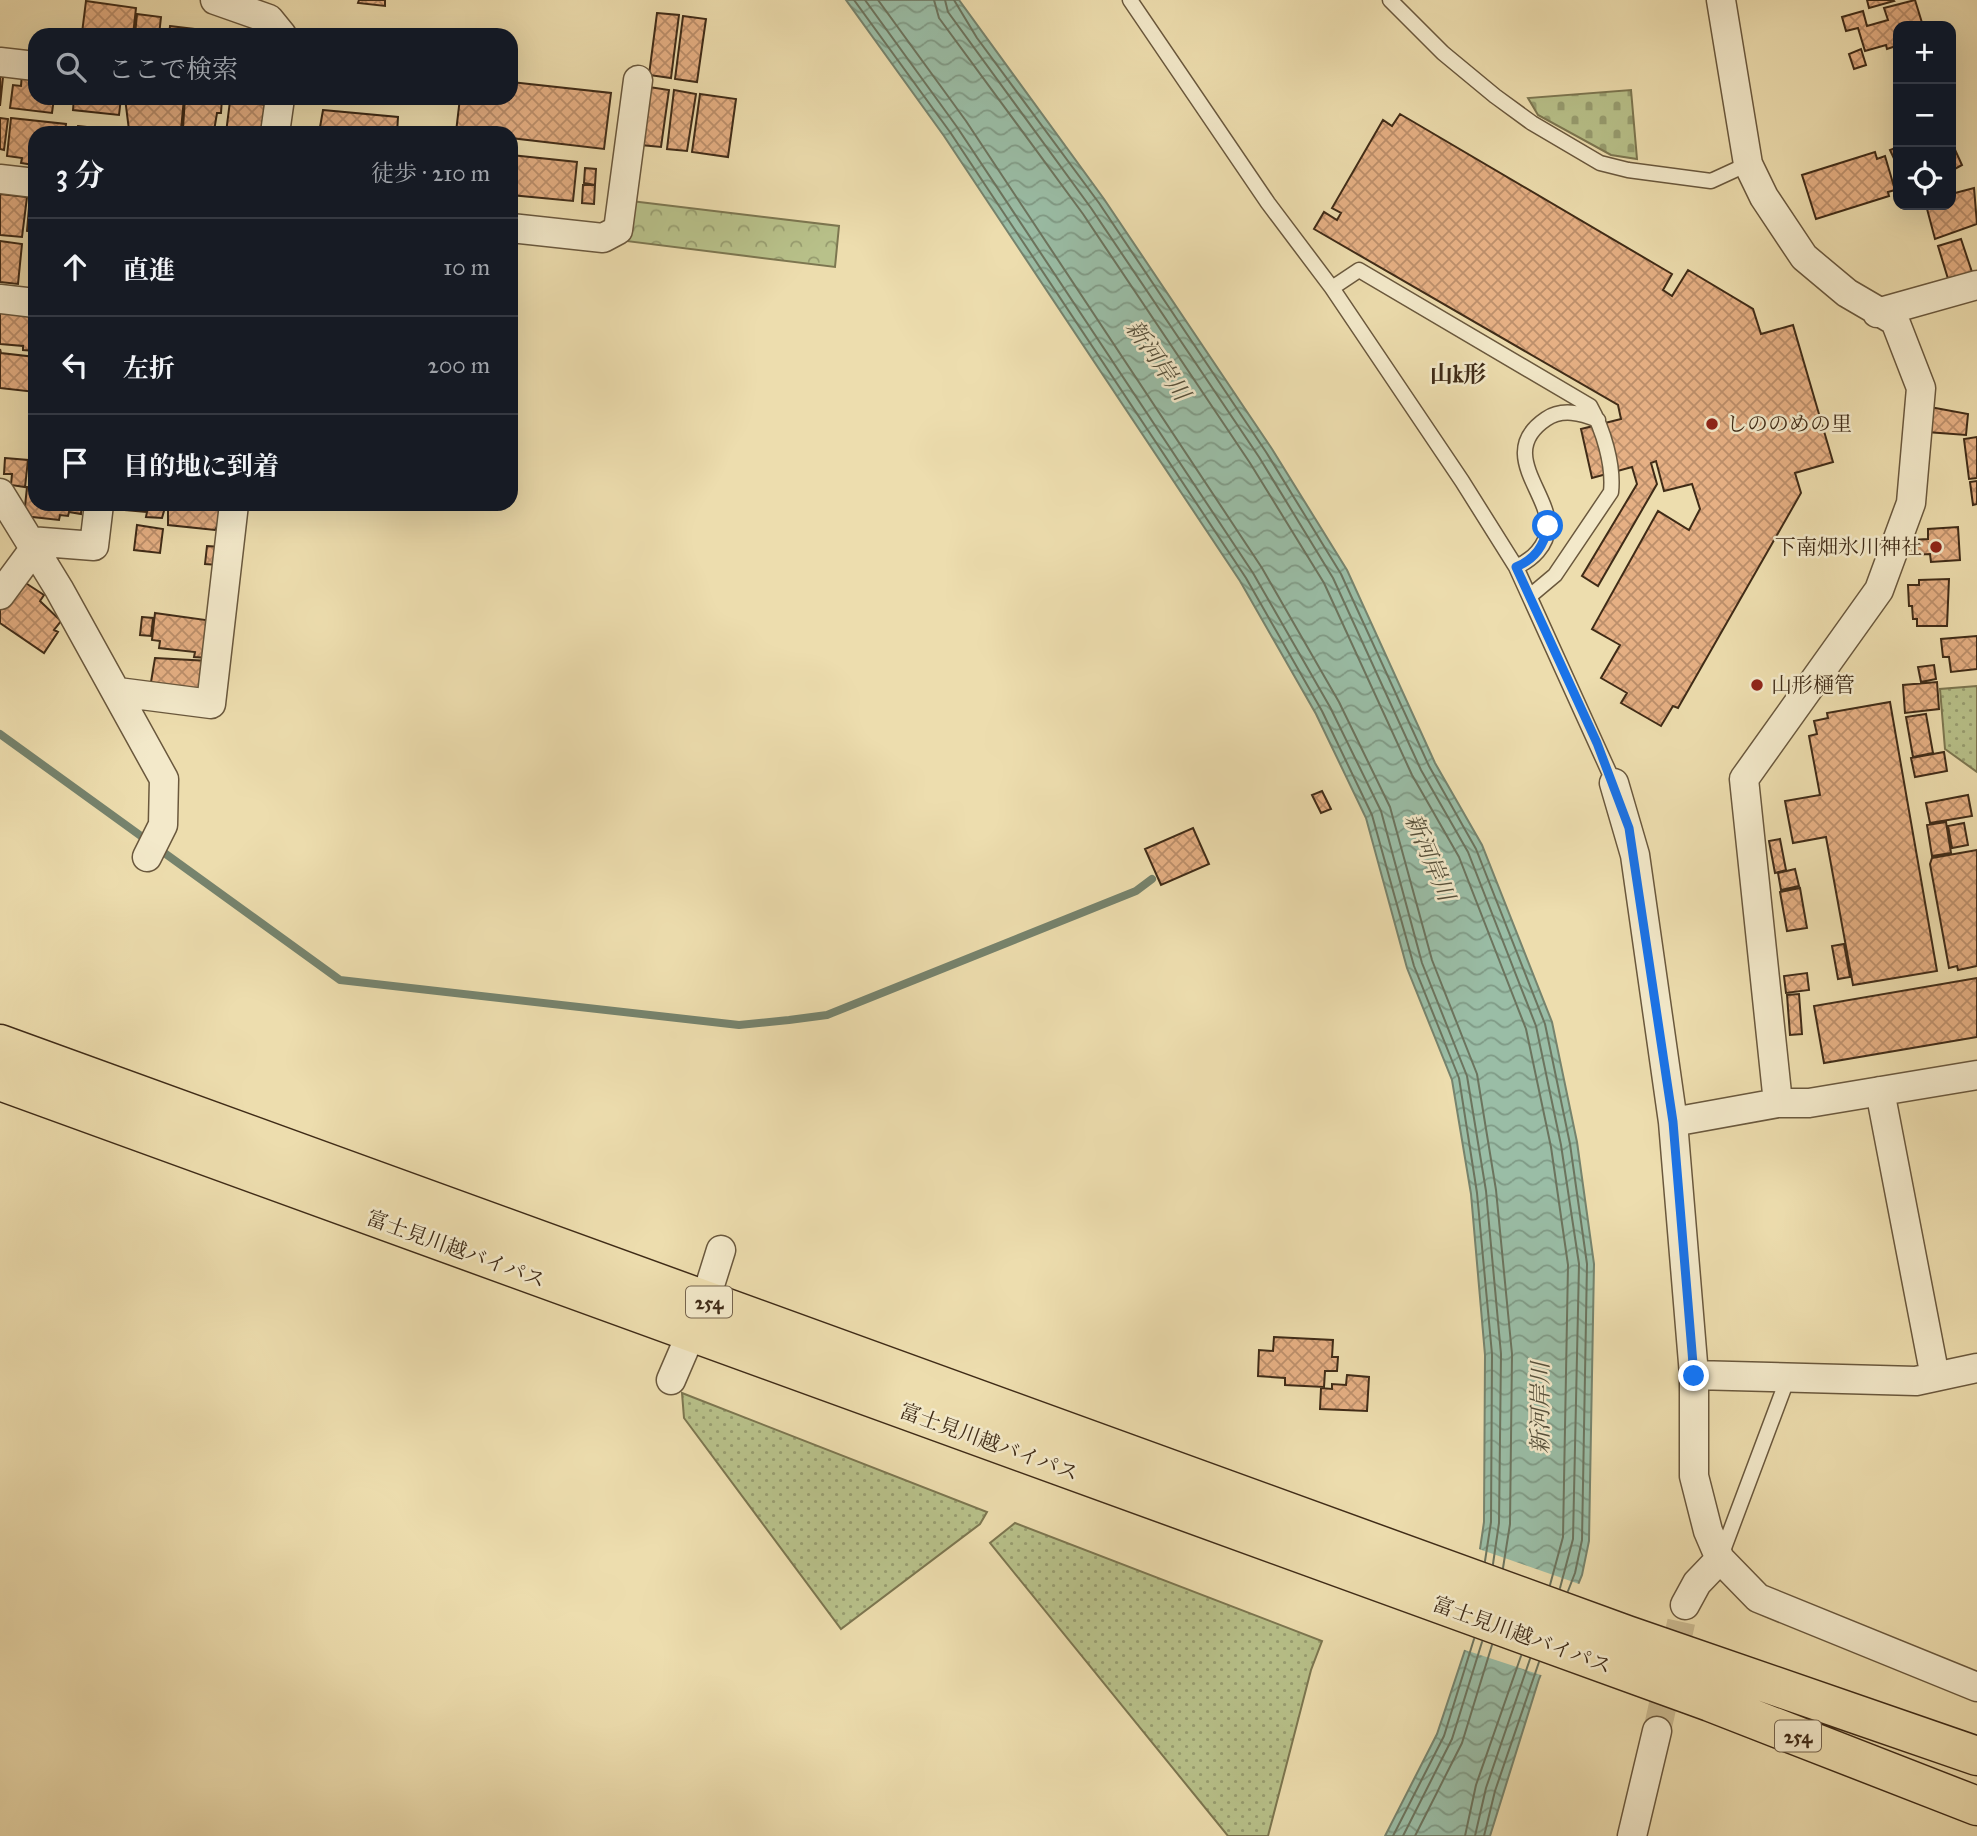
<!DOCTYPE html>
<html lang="ja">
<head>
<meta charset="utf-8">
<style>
	body { margin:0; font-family:"IM FELL Great Primer","Noto Serif JP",serif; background:#20242c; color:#f1f3f6 }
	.controls { position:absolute; right:21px; top:21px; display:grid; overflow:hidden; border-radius:14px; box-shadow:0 7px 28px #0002 }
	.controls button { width:63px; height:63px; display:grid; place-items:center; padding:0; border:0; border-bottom:2px solid #363941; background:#171b24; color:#f1f3f6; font:35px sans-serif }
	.stop { position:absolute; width:21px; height:21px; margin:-16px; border:5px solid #1a73e8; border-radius:50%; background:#fff }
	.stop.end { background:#1a73e8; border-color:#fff; box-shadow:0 2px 7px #0008 }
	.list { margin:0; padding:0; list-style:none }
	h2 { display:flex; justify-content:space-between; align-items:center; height:91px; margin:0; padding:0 28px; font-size:30px }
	h2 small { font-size:23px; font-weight:400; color:#9ea1a6 }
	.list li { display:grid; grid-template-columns:46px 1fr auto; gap:21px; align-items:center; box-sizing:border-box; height:98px; padding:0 28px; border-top:2px solid #363941 }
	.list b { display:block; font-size:26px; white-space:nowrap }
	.list em { font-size:23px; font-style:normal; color:#9ea1a6 }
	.icon { flex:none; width:38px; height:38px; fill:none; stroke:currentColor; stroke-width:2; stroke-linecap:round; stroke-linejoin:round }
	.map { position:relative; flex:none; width:1977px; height:1836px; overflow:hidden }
	.search { position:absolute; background:#171b24; box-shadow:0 7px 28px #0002; left:28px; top:28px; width:490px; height:77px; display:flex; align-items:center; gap:18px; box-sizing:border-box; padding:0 24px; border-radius:21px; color:#9ea1a6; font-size:26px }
	.panel { position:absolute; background:#171b24; box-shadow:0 7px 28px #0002; left:28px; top:126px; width:490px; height:385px; border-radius:21px }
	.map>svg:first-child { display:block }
	.grass { fill:url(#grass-dots); stroke:#7c7650; stroke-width:2 }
	.cemetery { fill:url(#cemetery-stones); stroke:#7c7650; stroke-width:2 }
	.park { fill:url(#park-crowns); stroke:#7c7650; stroke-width:2 }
	.water { fill:url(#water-waves); stroke:#76836d; stroke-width:2 }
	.pier { fill:#edddae }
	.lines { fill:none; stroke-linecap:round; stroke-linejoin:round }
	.shore { stroke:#6c745e; stroke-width:2 }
	.stream { stroke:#76836d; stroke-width:8 }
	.building { fill:url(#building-cross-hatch); stroke:#3f2b17; stroke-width:2 }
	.street-tunnel { stroke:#cab990; stroke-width:28; stroke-dasharray:28 14; stroke-linecap:butt }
	.lane-casing { stroke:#6a583d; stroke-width:17 }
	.street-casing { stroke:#6a583d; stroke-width:31 }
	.highway-casing { stroke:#3f2b17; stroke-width:41 }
	.lane { stroke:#f3e9ca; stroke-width:14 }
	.street { stroke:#f3e9ca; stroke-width:28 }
	.highway { stroke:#edddae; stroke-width:38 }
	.route { stroke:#1a73e8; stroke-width:9 }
	.poi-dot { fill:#8f2418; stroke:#f3e9ca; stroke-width:2.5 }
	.labels { text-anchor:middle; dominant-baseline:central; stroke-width:5; stroke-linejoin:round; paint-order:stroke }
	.shield { fill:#f3e9ca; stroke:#75644d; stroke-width:2 }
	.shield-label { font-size:19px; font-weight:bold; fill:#3f2b17 }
	.poi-label { font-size:21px; fill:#3f2b17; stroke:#f3e9ca; text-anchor:start }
	.street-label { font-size:21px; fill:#3f2b17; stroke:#f3e9ca }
	.water-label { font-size:23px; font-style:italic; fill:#56503b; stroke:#f3e9ca }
	.neighbourhood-label { font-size:23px; font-weight:bold; fill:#3f2b17; stroke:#f3e9ca }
</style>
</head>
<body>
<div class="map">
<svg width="1977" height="1836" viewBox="0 0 1977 1836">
	<defs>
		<pattern id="grass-dots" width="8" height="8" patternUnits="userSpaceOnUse" patternTransform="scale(1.75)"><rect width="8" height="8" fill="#b8c18a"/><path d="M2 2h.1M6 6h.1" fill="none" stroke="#979d70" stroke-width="1.8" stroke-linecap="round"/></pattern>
		<pattern id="cemetery-stones" width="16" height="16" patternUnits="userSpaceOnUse" patternTransform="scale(1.75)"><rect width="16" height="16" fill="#b8c18a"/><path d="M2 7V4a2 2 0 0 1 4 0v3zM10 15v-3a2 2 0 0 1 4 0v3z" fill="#979d70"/></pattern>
		<pattern id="park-crowns" width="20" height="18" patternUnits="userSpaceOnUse" patternTransform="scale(1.75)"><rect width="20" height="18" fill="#b8c18a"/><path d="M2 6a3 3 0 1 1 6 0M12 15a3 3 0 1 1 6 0" fill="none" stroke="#979d70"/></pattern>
		<pattern id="water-waves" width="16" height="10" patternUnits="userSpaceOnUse" patternTransform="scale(1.75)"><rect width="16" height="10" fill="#9abda6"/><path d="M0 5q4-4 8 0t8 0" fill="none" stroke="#7f9a86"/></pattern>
		<pattern id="building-cross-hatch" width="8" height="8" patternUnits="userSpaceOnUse" patternTransform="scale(1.75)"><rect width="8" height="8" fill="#e6b084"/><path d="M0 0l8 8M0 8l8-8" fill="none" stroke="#bc8f6b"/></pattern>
	</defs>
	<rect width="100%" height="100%" fill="#edddae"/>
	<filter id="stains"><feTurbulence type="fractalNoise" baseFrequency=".00286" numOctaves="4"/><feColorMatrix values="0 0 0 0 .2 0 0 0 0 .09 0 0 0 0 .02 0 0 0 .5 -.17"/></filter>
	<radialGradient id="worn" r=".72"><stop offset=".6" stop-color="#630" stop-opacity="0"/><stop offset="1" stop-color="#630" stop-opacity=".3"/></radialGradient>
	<path class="grass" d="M1977,686v86l-32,-23 -5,-60z
		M682,1393l305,119 -7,12 -139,105 -157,-211z
		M1015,1523l307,118 -11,29 -43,166h-40l-238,-293z"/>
	<path class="cemetery" d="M1631,90l6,69 -26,-4 -73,-40 -10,-17z"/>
	<path class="park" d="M631,201l208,25 -4,41 -209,-26z"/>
	<path class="water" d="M846,0h113l145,199 168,250 75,121 88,193 47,82 70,177 25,120 17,122 -5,277 -7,34 -43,104 -49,157h-105l52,-102 28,-84 19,-128 1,-167 -14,-161 -19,-114 -45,-112 -41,-150 -50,-104 -76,-133 -296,-445z"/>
	<path class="pier" d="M1476,1548l106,37 -38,91 -82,-27z"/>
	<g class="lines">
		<path class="shore" d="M854,0l96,132 296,446 76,133 50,104 42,151 45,112 18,115 15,161 -1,168 -6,39
			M865,0l92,127 296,446 77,134 51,104 41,152 45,113 19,115 15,163 -2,169 -6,41
			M878,0l88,121 296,447 77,134 51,105 42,153 45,114 19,116 16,164 -2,170 -7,44
			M934,0l5,18 144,196 167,249 74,120 88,192 47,82 67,172 25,118 17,118 -5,272 -13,48
			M945,0l3,12 143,196 168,249 74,121 88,192 47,82 68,174 25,119 18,119 -6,275 -13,49
			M954,0l23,38 122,165 167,249 75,122 88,192 47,83 69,175 25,120 17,120 -5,276 -7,33 -7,18
			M1393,1836l51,-100 30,-97
			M1403,1836l49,-97 30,-97
			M1415,1836l47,-93 30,-98
			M1465,1836l11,-51 45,-129
			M1475,1836l11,-48 44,-129
			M1484,1836l11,-45 44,-129"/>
		<path class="stream" d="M0,734l340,246 399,45 50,-5 38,-5 309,-124 16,-12"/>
	</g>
	<path class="building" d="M359,0h26v6l-27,-3z
		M1867,0h26l1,1 -25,7z
		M1915,0l8,26h-25v24l-2,-4 -9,3 -1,-4 -21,6 -7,-23 -12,3 -4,-14 21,-6 4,15 21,-6 -4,-12z
		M86,1l50,7 -3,27 -51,-2z
		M657,13l22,2 -8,63 -22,-3z
		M137,14l24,3 -2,18h-24z
		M683,16l23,3 -9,63 -22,-3z
		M170,26l24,3v4l14,2h-39z
		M1861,49l5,16 -12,4 -5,-15z
		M22,74l13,2v22h19l-2,15 -42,-5 3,-23 8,1z
		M0,76l3,1 -3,29z
		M511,82l100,11 -7,56 -93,-11v-5l-55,-1 4,-34h51z
		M649,87l20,3 -8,57 -20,-2z
		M674,90l22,4 -9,57 -20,-2z
		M700,94l36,5 -8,58 -36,-5z
		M74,98h47l-2,17 -46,-5z
		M125,98h59l-3,32 -18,3 -34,-3z
		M185,98h37l-1,15h-4l-3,18 -31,-3z
		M230,101l37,4 -3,28h-38z
		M323,110l75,7 -1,16h-78z
		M1400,114l272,160 -9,16 9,6 16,-26 65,39 8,25 32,-9 40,137 -38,11 6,20 -123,215 -5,-2 -12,20 -40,-23 6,-10 -26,-15 19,-33 -28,-16 66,-118 31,19 11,-21 -8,-25 -28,7 -8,-30 -5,2 6,21 -59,102 -16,-10 55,-92 -5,-17 -40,11 -11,-49 40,-10 -3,-14 -304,-176 10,-17 13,8 4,-7 -9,-5 51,-88 9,6z
		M0,118l8,1 -4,31 -4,-1z
		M11,118l55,6 -1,9h-30l-1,32 -13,-2 1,-5 -15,-2z
		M78,126l44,5v2h-45z
		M1951,141l11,24 -11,6z
		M1898,147v20l-8,-17z
		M1875,152l2,7 8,-3 10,34 -7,2 1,4 -73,23 -14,-44z
		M511,155l66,7 -4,39 -62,-6z
		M585,168l11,1 -1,16 -11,-2z
		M583,185h12l-1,19 -12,-1z
		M1974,188l3,36 -42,15 -9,-34h25v-11z
		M0,194l27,3 -5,40 -22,-2z
		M30,196l5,1v35l-8,-1z
		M1961,239l12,36 -24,7 -11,-36z
		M0,241l22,3 -4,40 -18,-2z
		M0,311l35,4v36l-12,-1v-4l-23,-2z
		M0,349l1,4 34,4v35l-35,-4z
		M1930,407l38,7 -2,21 -39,-3z
		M1977,437v41l-8,1 -5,-40z
		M33,442h2v35l-6,-1z
		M5,458l23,2 -3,27 -14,-2 1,-11h-8z
		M1977,481v23l-4,1 -3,-23z
		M27,487l8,1v16h47l-1,10 -12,-2 -1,4 -8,-1 -1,5 -35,-4z
		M115,504h51l-4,14 -16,-1 1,-5 -33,-3z
		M168,504h52l-2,21 -3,5 -47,-5z
		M137,525l26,4 -3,24 -26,-3z
		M1958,527l2,33 -29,2 -1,-8 -17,1 -2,-15 17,-1v-10z
		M207,546l14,1 -2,18 -14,-1z
		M1949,579l-2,47h-30v-7h-4l-1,-13h-3l-1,-21h11v-5z
		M21,580l23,15 -4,6 21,20 -7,9 4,2 -14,21 -44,-30v-14z
		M155,613l58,8 -4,37 -15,-1 1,-5 -36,-4 1,-7 -8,-1z
		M142,617l11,1 -2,18 -11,-1z
		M1977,636v33l-26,3 -2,-15h-6l-2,-18z
		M155,658l54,3 -9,34 -49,-13z
		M1934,665l2,14 -15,3 -3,-15z
		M1937,682l2,27 -34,4 -2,-28z
		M1890,702l47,269 -84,14 -27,-148 -33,6 -8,-42 35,-6 -11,-59 8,-2 -3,-13 14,-3 -1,-5z
		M1926,714l7,39 -20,4 -7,-40z
		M1944,752l3,19 -32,6 -4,-19z
		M1322,791l9,18 -10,4 -9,-18z
		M1968,795l4,21 -42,7 -4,-20z
		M1946,822l5,31 -19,3 -5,-31z
		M1964,823l4,22 -16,3 -4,-22z
		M1193,828l16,36 -48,21 -16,-36z
		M1780,839l6,31 -11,3 -6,-32z
		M1977,850v116l-19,4 -1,-4 -8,2 -19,-104 2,-6z
		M1795,869l4,17 -18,4 -3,-17z
		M1800,888l7,40 -20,3 -7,-39z
		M1844,944l6,33 -12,2 -6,-33z
		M1807,973l2,17 -23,3 -2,-17z
		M1977,978v59l-153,26 -10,-57z
		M1799,994l3,40 -12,1 -3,-40z
		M1274,1337l59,3 -1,17h6l-1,14h-12l-1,16 -39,-2v-7l-27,-2 1,-26 14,1z
		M1347,1375l22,2 -2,34 -47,-2 1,-21 11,1v-5l14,1z"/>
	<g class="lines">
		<path class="street-tunnel" d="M1657,1731l28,-126"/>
		<g class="lane-casing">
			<path id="lane" d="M1130,0l138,203 64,85 130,193 54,86 98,216
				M1390,0l53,53 52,43 37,27 68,40 28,7 83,11 37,-17
				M1332,288l27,-18 231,136c13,23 24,59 21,86l-56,83 -25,21
				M1516,567c16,-7 31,-21 32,-40 1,-35 -51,-75 -2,-108 16,-11 35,-6 52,1
				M1721,1556l66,-176"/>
		</g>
		<g class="street-casing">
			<path id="street" d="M215,0l54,19 13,16
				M1721,0l27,164 16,33 40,60 43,36 48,28 26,67 -10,115 -32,87 -135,189 34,324
				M0,62l35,4
				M275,133l5,-35
				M0,179l35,4
				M511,228l92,10 15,-8 20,-150
				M0,299l35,4
				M1877,313l100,-28
				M0,493l59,96 105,190 -1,46 -16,32
				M30,541l64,5 5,-42
				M0,595l34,-46
				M118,692l93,12 23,-200
				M1614,783l21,72 38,267 21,253v101l14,55 12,28 38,39 219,89
				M1880,1091l55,286
				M1673,1122l105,-19h31l168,-28
				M1694,1375l222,6 61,-13
				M671,1380l34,-79 16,-51
				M1685,1605l12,-22 23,-24
				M1632,1836l25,-105"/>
		</g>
		<g class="highway-casing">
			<path id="highway" d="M0,1044l1627,591 350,121
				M0,1081l1710,621 267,104"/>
		</g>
		<use href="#lane" class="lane"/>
		<use href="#street" class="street"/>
		<use href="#highway" class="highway"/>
	</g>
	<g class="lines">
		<path class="route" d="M1548,526c-4,20 -13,33 -32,41l81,176 32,85 44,294 21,254"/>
	</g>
	<g class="poi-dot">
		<circle cx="1712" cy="424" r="7"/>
		<circle cx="1936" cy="547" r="7"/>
		<circle cx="1757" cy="685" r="7"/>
	</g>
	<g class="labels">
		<g class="shield">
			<rect x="686" y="1286.5" width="46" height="31" rx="5"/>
			<rect x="1775" y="1720.5" width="46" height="31" rx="5"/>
		</g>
		<g class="shield-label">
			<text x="709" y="1302">254</text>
			<text x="1798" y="1736">254</text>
		</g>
		<g class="poi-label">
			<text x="1726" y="424">しののめの里</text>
			<text x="1922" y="547" text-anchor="end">下南畑氷川神社</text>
			<text x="1771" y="685">山形樋管</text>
		</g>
		<g class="street-label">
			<text transform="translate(456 1249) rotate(20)">富士見川越バイパス</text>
			<text transform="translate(989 1442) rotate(20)">富士見川越バイパス</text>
			<text transform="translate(1522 1635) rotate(20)">富士見川越バイパス</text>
		</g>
		<g class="water-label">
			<text transform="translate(1158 360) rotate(55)">新河岸川</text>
			<text transform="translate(1430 857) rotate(67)">新河岸川</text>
			<text transform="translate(1540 1408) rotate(-90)">新河岸川</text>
		</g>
		<g class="neighbourhood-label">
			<text x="1458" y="374">山k形</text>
		</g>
	</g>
	<rect width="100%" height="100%" filter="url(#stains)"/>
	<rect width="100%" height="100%" fill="url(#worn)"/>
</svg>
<div class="controls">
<button>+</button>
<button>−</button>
<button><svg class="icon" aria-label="locate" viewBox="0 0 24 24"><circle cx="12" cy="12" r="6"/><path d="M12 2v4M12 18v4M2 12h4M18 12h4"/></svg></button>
</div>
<div class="stop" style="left:1548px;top:526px"></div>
<div class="stop end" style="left:1694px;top:1376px"></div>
<div class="search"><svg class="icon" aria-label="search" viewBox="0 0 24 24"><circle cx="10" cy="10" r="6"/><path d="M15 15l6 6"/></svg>ここで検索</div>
<section class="panel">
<h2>3 分<small>徒歩 · 210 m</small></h2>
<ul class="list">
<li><svg class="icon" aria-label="ahead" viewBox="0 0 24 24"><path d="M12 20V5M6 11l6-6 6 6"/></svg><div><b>直進</b></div><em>10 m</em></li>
<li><svg class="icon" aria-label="left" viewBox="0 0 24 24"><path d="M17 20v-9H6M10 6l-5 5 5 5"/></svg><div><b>左折</b></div><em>200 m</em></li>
<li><svg class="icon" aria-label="arrive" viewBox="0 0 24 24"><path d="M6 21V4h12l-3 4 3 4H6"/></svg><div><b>目的地に到着</b></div></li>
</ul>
</section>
</div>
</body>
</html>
